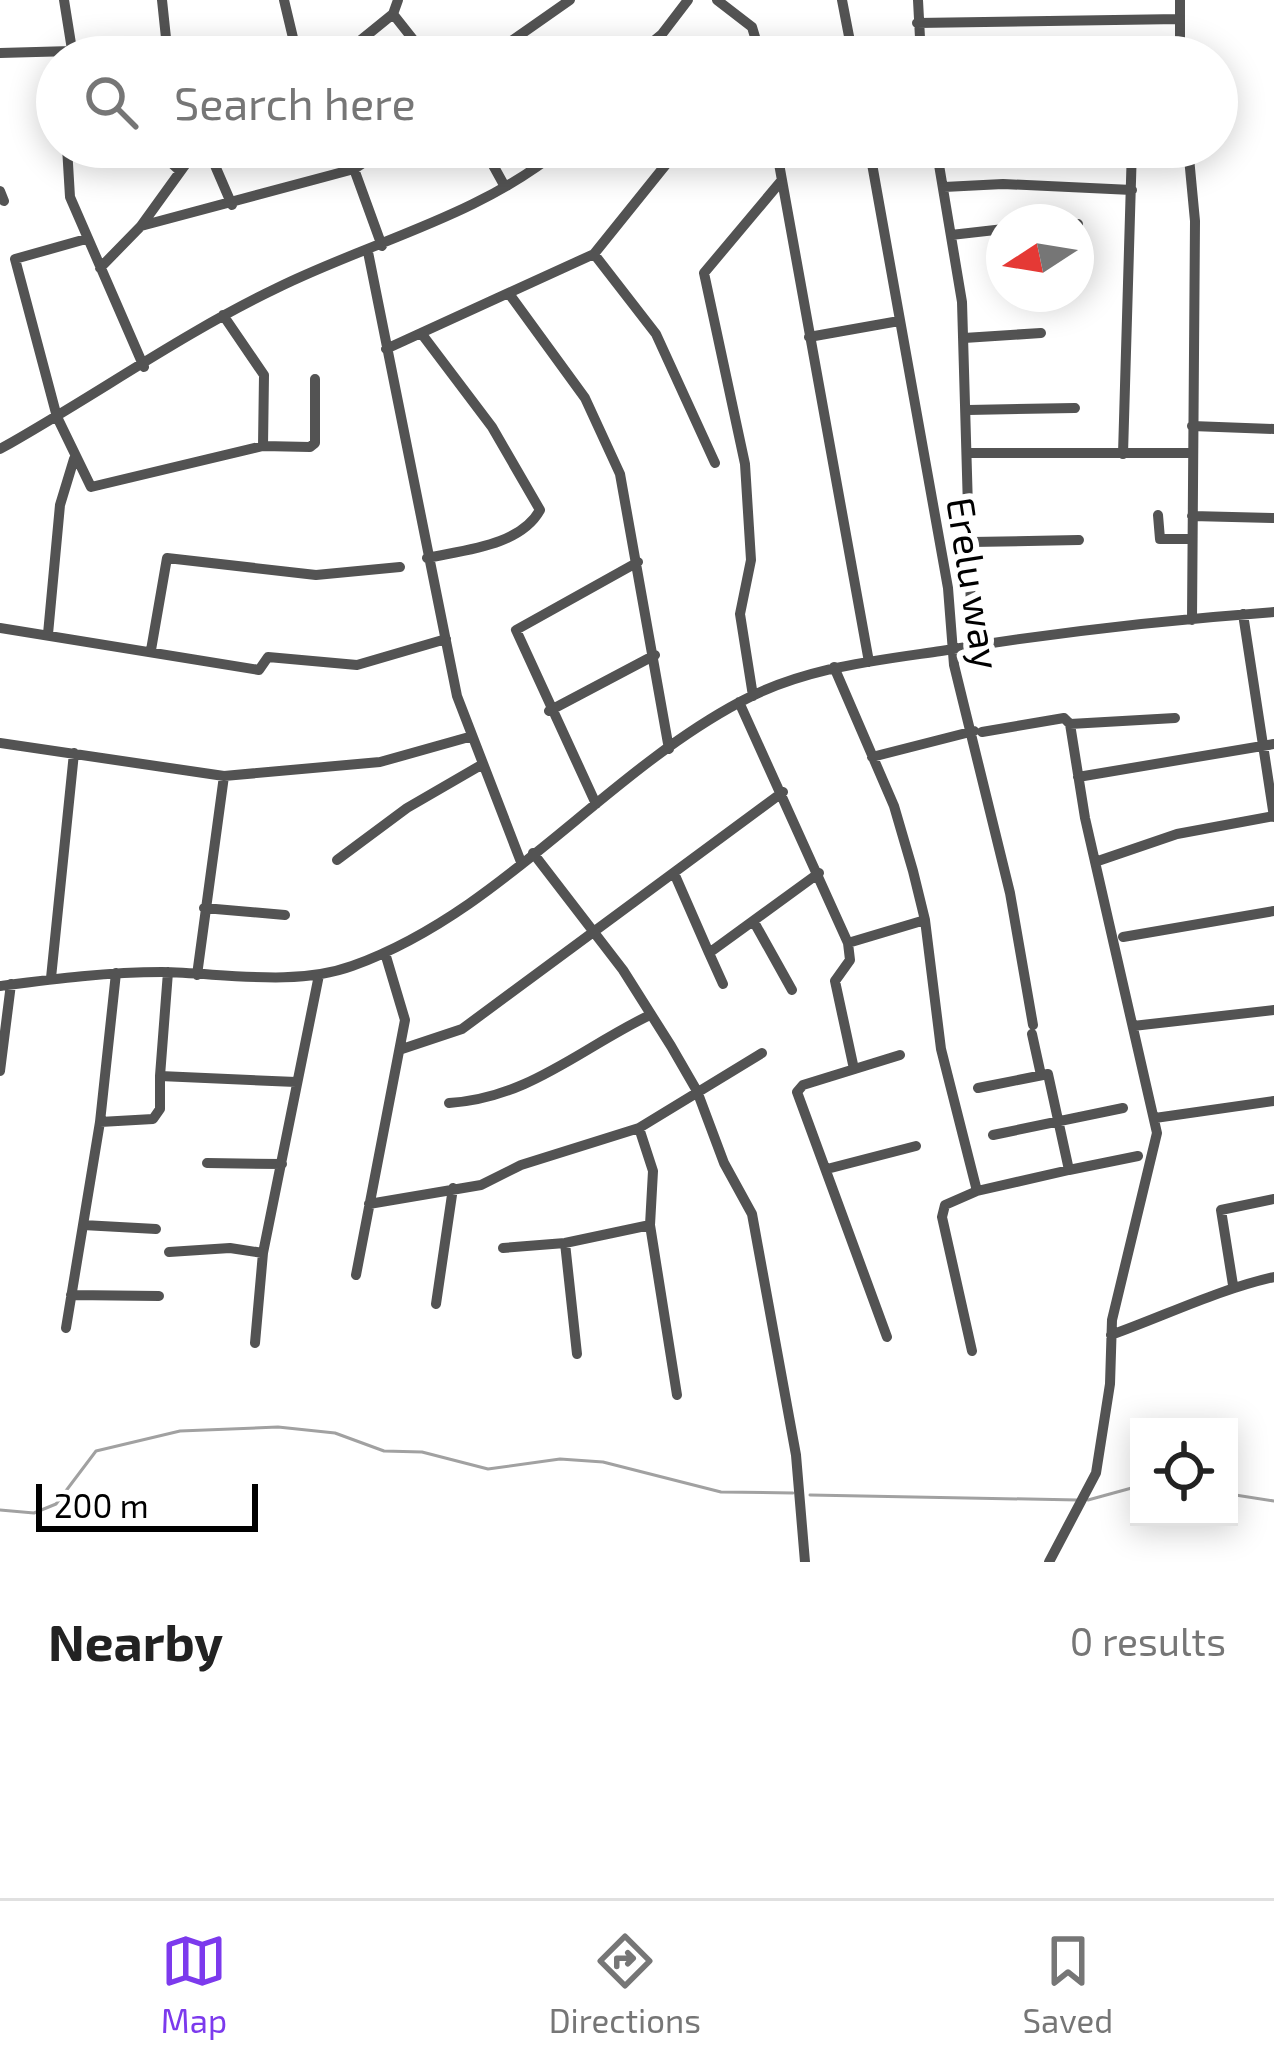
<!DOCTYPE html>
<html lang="en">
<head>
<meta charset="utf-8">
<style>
	body { margin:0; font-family:"Exo 2",sans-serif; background:#f2f2f2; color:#222 }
	.controls { position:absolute; right:36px; bottom:36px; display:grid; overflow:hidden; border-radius:0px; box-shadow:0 6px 30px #0003 }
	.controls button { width:108px; height:108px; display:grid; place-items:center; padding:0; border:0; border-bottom:3px solid #e0e0e0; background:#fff; color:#222; font:60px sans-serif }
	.compass { position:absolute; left:986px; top:204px; width:108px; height:108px; border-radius:50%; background:#fff; box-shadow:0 6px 30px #0003; rotate:258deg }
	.scale { position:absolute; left:36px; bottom:30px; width:222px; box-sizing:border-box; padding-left:12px; border:6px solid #000; border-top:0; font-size:33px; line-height:42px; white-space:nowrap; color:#000; -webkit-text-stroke:9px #fff; paint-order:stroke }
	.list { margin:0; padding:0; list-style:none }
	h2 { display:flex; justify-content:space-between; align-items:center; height:156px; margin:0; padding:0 48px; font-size:51px }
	h2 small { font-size:39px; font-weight:400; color:#767676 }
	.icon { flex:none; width:66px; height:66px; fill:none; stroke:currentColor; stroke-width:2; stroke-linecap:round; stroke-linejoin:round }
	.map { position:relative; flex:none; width:1274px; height:1562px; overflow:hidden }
	.search { position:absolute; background:#fff; box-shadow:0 6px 30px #0003; left:36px; right:36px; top:36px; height:132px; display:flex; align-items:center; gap:30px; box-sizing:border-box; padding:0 42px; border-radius:66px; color:#767676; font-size:45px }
	.sheet { height:336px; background:#fff }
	nav { display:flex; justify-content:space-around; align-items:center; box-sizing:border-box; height:168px; border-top:3px solid #e0e0e0; background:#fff; font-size:33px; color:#767676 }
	nav a { display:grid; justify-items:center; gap:6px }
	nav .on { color:#7c3aed }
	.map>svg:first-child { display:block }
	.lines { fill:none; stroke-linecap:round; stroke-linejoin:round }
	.stream { stroke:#a1a1a1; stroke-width:3 }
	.minor { stroke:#535353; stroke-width:10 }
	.labels { text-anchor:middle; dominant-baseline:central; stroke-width:12; stroke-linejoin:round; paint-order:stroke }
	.street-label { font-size:39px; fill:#000; stroke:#fff }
</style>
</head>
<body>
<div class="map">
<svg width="1274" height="1562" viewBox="0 0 1274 1562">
	<rect width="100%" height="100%" fill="#fff"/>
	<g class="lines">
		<path class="stream" d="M1229,1494l45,7
			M810,1495l268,5
			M1088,1500l51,-14
			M0,1510l34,3 22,-9 40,-53 84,-20 98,-4 57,6 49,18 38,1 66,17 72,-10 43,3 118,30 72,1"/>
		<path class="minor" d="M64,0l9,56
			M162,0l6,57
			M284,0l10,42
			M398,0l-5,14 34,43
			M717,0l35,27 9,30
			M842,0l11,57
			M918,0l3,57
			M1180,0v57
			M917,23l263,-4
			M497,51l73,-51
			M0,53l72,-2
			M340,57l53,-43
			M634,57l28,-23 26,-34
			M67,147l3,50 74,170
			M154,147l25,23
			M207,147l25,58
			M483,147l21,38
			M776,147l93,515
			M869,147l79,441 6,77 56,228 23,132
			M936,147l26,155 10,343
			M1188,147l7,74 -3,399
			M354,169l28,77
			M944,187l59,-3 129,6
			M0,191l4,10
			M1076,224h2
			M141,226l213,-57 33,-22
			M951,235l53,-6
			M86,239l-71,20 42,158 34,70 172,-41 47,1 5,-4v-64
			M368,252l89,444 64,166
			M594,254l62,80 59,129
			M100,268l41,-42 57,-79
			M510,295l75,103 35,76 49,275
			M223,315l41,60 -1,71
			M421,333l71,94 48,83c-20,36 -76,40 -113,48
			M809,337l90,-16
			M964,338l77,-5
			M386,349l208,-95 86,-107
			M968,410l107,-2
			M1192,426l82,3
			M0,449c93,-52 181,-115 277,-161 95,-47 202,-71 286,-141
			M968,453h223
			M1123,454l9,-307
			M1158,515l2,24h32
			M1192,516l82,2
			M971,542l108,-2
			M1243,614l31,203
			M0,628l259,42 9,-13 89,8 89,-26
			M48,634l12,-129 14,-46
			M151,650l16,-92 149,17 84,-8
			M834,667l60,139 19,65 12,49 16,129 36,142 -32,14 -3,12 30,134
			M753,696l-13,-82 11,-54 -6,-96 -41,-191 78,-93
			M739,702l109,241 2,17 -15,21 19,88
			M549,711l106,-56
			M982,732l82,-14 6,6 105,-6
			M0,743l224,33 156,-14 89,-25
			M872,757l102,-26
			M1078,777l196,-33
			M596,804l-80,-174 122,-68
			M533,853l90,117 48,76 26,45 27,72 28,51 44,241 9,107
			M337,860l70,-52 76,-44
			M1095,862l82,-28 97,-18
			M674,873l35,80 110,-80
			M204,908l81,7
			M754,922l38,68
			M1123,937l151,-26
			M848,943l77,-23
			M709,953l14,31
			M168,972l-8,104 136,6
			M197,975l27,-199
			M51,978l23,-225
			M0,986c54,-7 107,-14 162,-14 61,1 132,15 190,-6 148,-53 251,-191 388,-264 63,-34 132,-41 201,-51 110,-18 222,-31 333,-39
			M1133,1026l141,-16
			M1032,1034l9,41
			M402,1049l60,-20 321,-237
			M0,1071l11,-87
			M449,1103c80,-5 132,-55 201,-88
			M1155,1118l119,-17
			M100,1122l53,-3 7,-10v-33
			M639,1128l14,43 -3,54 27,170
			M993,1135l130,-27
			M207,1163l75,1
			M827,1169l89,-23
			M1069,1170l69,-14
			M977,1191l92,-21 -21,-96 -70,14
			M369,1204l112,-19 40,-20 118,-37 123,-75
			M83,1225l73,4
			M565,1243l12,111
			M503,1248l62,-5 85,-18
			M169,1252l61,-4 33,5
			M356,1275l49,-255 -20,-67
			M1233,1285l-12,-75 53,-11
			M71,1295l88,1
			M436,1304l17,-116
			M66,1328l34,-206 16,-149
			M1111,1335c56,-20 106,-45 163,-58
			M887,1337l-90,-245 6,-7 97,-30
			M255,1343l8,-90 56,-278
			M1049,1562l47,-89 14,-89 2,-64 45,-187 -72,-315 -15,-94"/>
	</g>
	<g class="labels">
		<g class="street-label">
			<text transform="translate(975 583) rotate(81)">Erelu way</text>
		</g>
	</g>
</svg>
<div class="controls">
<button><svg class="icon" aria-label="locate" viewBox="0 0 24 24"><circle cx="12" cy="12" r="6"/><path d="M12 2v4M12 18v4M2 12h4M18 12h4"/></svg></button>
</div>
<svg class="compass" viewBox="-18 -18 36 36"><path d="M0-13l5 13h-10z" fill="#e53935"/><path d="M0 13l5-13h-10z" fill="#767676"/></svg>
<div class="scale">200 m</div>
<div class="search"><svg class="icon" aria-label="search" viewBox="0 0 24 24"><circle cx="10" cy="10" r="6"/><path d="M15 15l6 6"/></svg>Search here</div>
</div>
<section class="sheet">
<h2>Nearby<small>0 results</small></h2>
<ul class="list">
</ul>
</section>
<nav>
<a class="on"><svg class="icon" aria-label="map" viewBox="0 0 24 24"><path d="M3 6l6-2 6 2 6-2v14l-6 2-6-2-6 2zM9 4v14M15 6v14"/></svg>Map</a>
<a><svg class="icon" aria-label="directions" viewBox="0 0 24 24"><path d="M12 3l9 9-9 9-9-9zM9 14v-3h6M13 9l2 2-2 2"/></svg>Directions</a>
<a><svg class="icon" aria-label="saved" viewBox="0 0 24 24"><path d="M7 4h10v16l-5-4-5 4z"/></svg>Saved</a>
</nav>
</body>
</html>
